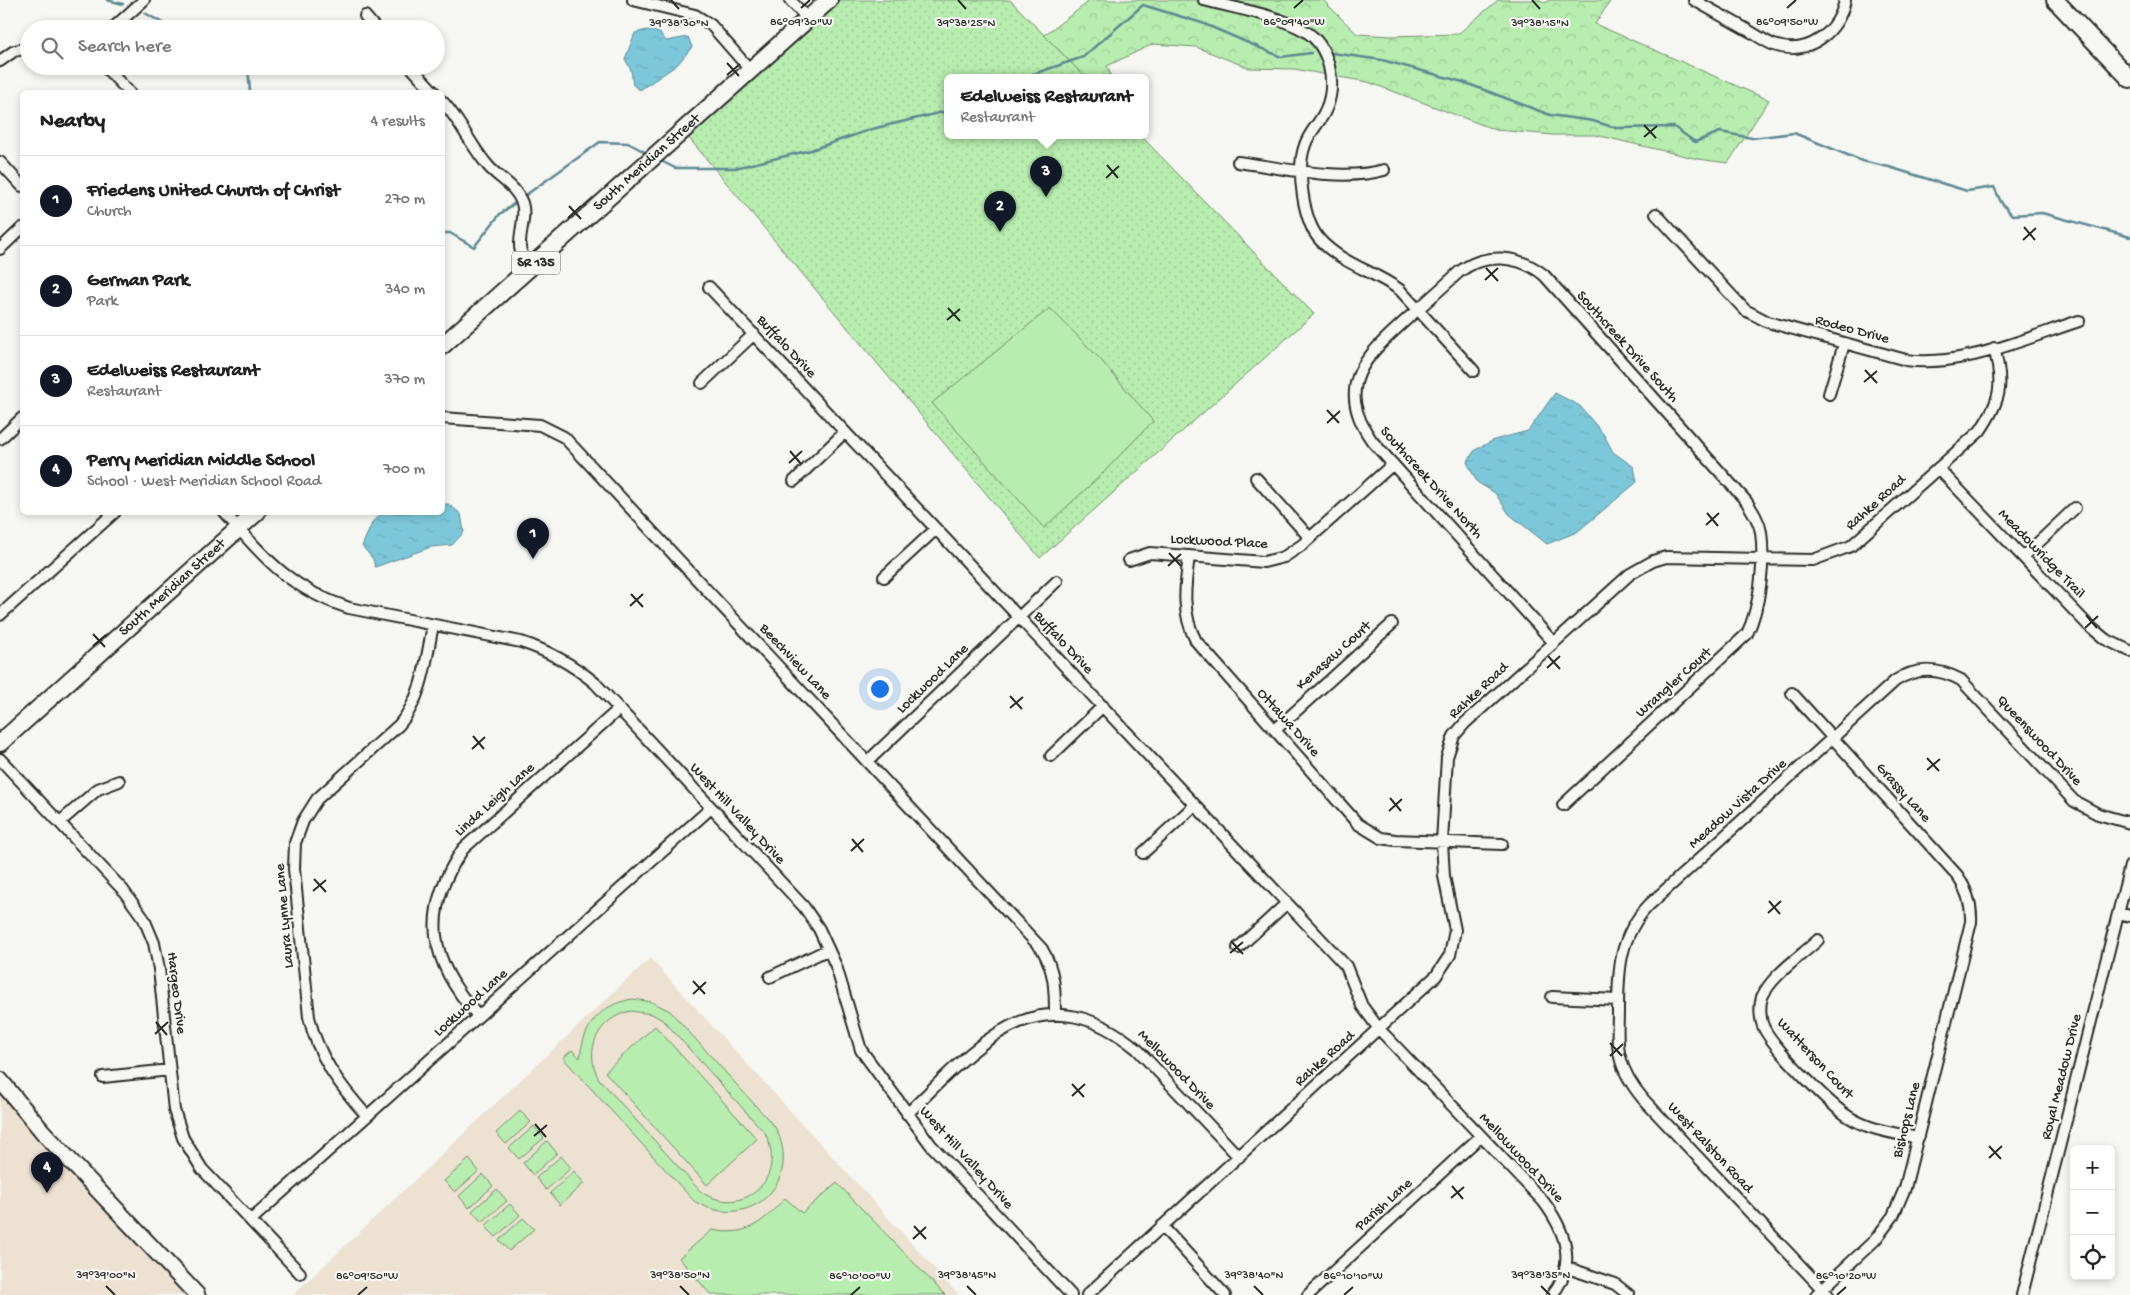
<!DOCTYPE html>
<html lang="en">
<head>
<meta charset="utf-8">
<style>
	body { margin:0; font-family:"Gochi Hand",sans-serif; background:#f2f2f2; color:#222 }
	.controls { position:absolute; right:15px; bottom:15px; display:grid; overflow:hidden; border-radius:8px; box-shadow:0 2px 8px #0003 }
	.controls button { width:45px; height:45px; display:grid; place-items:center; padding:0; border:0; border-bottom:1px solid #e0e0e0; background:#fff; color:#222; font:25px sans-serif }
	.you { position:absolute; left:879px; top:688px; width:18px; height:18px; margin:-12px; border:4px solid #fff; border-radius:50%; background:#1a73e8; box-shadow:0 0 0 8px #1a73e833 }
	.badge { display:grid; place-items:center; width:32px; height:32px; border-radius:50%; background:#111827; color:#fff; font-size:16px; font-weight:700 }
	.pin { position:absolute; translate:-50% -41px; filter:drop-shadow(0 1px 2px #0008) }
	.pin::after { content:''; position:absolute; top:26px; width:18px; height:15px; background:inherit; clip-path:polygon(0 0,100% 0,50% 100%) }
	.popup { position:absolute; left:944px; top:74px; width:205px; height:65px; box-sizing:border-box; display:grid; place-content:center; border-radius:8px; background:#fff; filter:drop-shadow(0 1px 4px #0005); font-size:16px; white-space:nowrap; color:#767676 }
	.popup b { font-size:19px; color:#222 }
	.popup::after { content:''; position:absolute; left:50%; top:100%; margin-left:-10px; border:10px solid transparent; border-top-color:#fff }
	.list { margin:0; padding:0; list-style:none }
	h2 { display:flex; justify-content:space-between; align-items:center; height:65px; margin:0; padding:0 20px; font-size:21px }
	h2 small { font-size:16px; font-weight:400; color:#767676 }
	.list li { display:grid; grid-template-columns:32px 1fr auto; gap:15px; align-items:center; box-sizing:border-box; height:90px; padding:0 20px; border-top:1px solid #e0e0e0 }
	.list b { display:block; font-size:19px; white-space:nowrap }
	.list p { margin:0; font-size:16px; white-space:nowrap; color:#767676 }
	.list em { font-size:16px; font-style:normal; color:#767676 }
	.icon { flex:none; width:28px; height:28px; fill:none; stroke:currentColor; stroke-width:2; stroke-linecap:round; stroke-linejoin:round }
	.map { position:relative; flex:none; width:2130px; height:1295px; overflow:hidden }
	.search { position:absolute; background:#fff; box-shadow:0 2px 8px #0003; left:20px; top:20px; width:425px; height:55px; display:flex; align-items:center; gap:12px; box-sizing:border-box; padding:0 18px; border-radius:28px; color:#767676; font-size:19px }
	.panel { position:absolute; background:#fff; box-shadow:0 2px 8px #0003; left:20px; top:90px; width:425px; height:425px; border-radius:8px }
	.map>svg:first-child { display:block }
	.built { fill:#ede1d2 }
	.green { fill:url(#green-dots); stroke:#718c6c }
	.forest { fill:url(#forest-crowns); stroke:#718c6c }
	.pitch { fill:#b7edae; stroke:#718c6c; fill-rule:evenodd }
	.water { fill:url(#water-ripples); stroke:#5b8994 }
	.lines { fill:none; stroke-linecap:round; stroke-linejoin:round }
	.stream { stroke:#5b8994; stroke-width:2.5 }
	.street-casing { stroke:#2b2b2b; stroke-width:14 }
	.secondary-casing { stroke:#2b2b2b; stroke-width:19 }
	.primary-casing { stroke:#2b2b2b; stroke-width:20 }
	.street { stroke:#f6f6f2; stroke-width:10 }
	.secondary { stroke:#f6f6f2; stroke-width:15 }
	.primary { stroke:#f6f6f2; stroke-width:16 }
	.ticks { fill:none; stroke:#2b2b2b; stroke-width:2 }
	.labels { text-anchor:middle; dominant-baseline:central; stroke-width:4.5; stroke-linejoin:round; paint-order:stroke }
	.shield { fill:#f6f6f2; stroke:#686867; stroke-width:1 }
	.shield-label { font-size:14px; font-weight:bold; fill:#2b2b2b }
	.street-label { font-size:15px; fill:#2b2b2b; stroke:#f6f6f2 }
	.ticks-label { font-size:12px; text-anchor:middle; fill:#2b2b2b; stroke:#f6f6f2; stroke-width:4.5; stroke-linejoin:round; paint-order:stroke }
</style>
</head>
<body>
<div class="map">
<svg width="2130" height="1295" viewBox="0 0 2130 1295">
	<defs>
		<pattern id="green-dots" width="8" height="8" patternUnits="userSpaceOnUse" patternTransform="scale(1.25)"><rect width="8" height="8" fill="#b7edae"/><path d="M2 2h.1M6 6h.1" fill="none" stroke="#9ecb96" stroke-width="1.8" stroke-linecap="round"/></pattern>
		<pattern id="forest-crowns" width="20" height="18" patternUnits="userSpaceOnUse" patternTransform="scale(1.25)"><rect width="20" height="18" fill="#b7edae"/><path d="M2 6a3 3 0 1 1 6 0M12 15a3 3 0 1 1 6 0" fill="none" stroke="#9ecb96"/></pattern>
		<pattern id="water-ripples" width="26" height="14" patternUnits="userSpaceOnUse" patternTransform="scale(1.25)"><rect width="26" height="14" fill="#7bc8da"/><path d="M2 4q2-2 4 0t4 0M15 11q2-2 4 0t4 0" fill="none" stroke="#6aacbb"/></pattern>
	</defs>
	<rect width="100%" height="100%" fill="#f6f6f2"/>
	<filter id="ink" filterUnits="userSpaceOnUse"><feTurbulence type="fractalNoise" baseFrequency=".02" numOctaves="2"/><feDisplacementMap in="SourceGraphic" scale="10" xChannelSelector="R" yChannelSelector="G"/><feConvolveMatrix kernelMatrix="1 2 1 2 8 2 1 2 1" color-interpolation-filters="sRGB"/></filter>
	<g filter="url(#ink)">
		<path class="built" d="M650,958l309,337h-666z
			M0,1091l188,204h-188z"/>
		<path class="green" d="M829,0h181l76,78h-139v58h194l173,178 -274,244 -357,-427z"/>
		<path class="forest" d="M1088,0h235l34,34 34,2 67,-2 40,-34h42l6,3 2,-3h63l-16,24 174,76 -41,63 -30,-4 -102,-24h-43l-57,-5 -128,-48 -74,-13 -45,-1 -53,-21 -43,-3 -46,22 5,12h-26l-42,-43 42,-31z"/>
		<path class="pitch" d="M1050,308l50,51 53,62 -52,54 -57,53 -112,-125z
			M633,999l19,3 18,9 105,116c30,56 -27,107 -81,74l-131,-143 9,-8 8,8c3,-32 20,-54 53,-59zM631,1011l21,3 12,7 101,112c23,45 -21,86 -64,59l-102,-113c-16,-29 -1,-61 32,-68z
			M655,1026l102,113 -50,46 -102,-113z
			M520,1111l11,11 -25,22 -10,-11z
			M534,1126l10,12 -25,21 -10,-11z
			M547,1141l10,12 -24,22 -10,-12z
			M561,1156l10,12 -25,22 -10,-12z
			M469,1159l10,12 -24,21 -11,-11z
			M574,1171l10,12 -24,22 -10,-12z
			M483,1174l10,12 -24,22 -10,-12z
			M837,1183l108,112h-234l-32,-37 33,-28c35,7 50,-7 73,-32l17,15z
			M497,1189l10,12 -25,21 -10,-11z
			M510,1204l10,11 -24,22 -11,-11z
			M523,1218l11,11 -25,22 -10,-11z"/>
		<path class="water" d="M647,30l13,3 6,8 22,-4 4,10 -15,18 -37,25 -7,-5 -2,-15 -6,-11 10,-26z
			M1555,393l25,13 24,29 9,17 21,15 3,15 -60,50 -30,12 -38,-30 -14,-21 -18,-11 -10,-20 8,-12 19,-10 34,-9z
			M443,504h5l13,10 3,18 -12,13 -21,2 -56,20 -2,-8 -11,-13 11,-25 10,-8 59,-1z"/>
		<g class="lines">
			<path class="stream" d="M107,0l16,4
				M145,13l28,16
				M219,29l3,-4 14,4
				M1332,53l50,7 81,22 87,33 43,6 23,7 58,-1 21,15 25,-10 32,6 42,-5 68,28 27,6 78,24 27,-4 7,15 11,13 30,-2 88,24
				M248,66l2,26
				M1022,78l61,-21 60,-52 59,18 79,34 30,-4
				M659,160l16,8h60l76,-18 61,-21 75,-18
				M523,197l77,-55 28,1 19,10
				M442,233h8l24,14 26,-33 19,-14"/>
			<g class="street-casing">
				<path id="street" d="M633,0l62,15 16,10 40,46
					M790,0l18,19
					M1204,0c33,9 71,14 101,31 25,15 32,53 21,78 -5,13 -17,23 -21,36 -9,24 -2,76 15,95 22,24 54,31 80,50l74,81
					M1694,0c19,11 38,21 57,32 7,4 15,10 23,13 34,12 65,-13 71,-45
					M365,16l11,13
					M112,29l32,-29
					M0,61l14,-10 15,-3
					M104,66l25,26
					M410,66l24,26
					M442,101c19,20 29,46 47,66 11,12 27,19 33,36 7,21 -15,49 11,62
					M0,162l22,24
					M1238,162c45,6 103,20 146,8
					M1656,214l89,96 23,12 138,38c55,8 120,-22 173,-39
					M0,249l22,-21
					M709,287l637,679 16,40 18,24 163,171c22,29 35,62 9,94
					M702,383l52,-49
					M1829,394l15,-50
					M442,418l98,7 24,12 478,512c13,22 13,42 13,66
					M0,439l22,-21
					M1938,468l150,157 17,14 25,12
					M1256,478l54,60
					M794,481l51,-49
					M224,512c42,47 64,76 125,96l172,34c28,9 51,22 74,41l209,224 15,22 17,37 25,84 70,95 140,150
					M1189,556c-4,30 -8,57 7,85l162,183 23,14 14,2 107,4
					M2023,557l52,-49
					M1129,560l21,-7 114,9 20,-5 18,-12 91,-81
					M884,577l52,-48
					M0,615l115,-103
					M1554,643l-182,-202c-39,-56 -6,-85 35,-122 18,-16 35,-31 52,-47 26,-20 60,-17 85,3l202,226c6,9 13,19 15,31 4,30 -1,75 -14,102l-184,171
					M1792,693l165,182c10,15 15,29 14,47l-66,266 -12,28 -18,24 -59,55
					M1275,730l117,-106
					M1051,756l52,-50
					M0,759l123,131 21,29 10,24 5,26 15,141 9,28 19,31 98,104
					M867,762l190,-181
					M60,822l38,-33 21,-8
					M1143,853l52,-48
					M2119,913l11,3
					M1818,940c-18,17 -46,35 -56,57 -3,10 -2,25 3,33 11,20 65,75 84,87 20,13 46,16 69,21
					M1238,948l49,-45
					M770,977l57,-27
					M1552,997l66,3
					M478,1016c-49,-55 -58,-104 -15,-167l156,-140
					M103,1077l67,-7
					M907,1114c69,-67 131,-146 230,-65l102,108
					M367,1116c-27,-30 -49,-59 -58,-99l-15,-148 1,-26 8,-22 14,-22 82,-74c24,-28 27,-65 34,-100
					M251,1220l460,-412
					M1162,1226l63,69
					M1565,1267l50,17 14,11
					M1087,1295l349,-319 14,-21 5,-25 -11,-54 -2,-34 5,-85 7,-21 11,-13 165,-149 23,-13 13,-4 147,3 38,-14 129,-115c21,-31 24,-46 14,-83
					M1308,1295l173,-159
					M1828,1295l-184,-195c-11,-13 -20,-26 -24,-43 -4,-14 -2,-30 -2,-45 0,-41 1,-76 31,-107l246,-224c21,-14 44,-13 66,-1l113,121 24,13 32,9
					M2022,1295l108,-429"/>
			</g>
			<g class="secondary-casing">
				<path id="secondary" d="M0,1080l43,52 154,163"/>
			</g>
			<g class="primary-casing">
				<g id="primary">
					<path d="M2055,0l75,79"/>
					<path id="s1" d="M442,346l387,-346"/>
					<path id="s2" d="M0,743l257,-231"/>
				</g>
			</g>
			<use href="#street" class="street"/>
			<use href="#secondary" class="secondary"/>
			<use href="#primary" class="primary"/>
		</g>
	</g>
	<path class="ticks" d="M671,0l8,9M958,0l8,9M1532,0l8,9M801,8l9,-8M1294,8l9,-8M1787,8l9,-8M727,63l12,13M727,75l13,-11M1644,125l12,13M1644,137l13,-11M1107,165l11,13M1106,178l13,-12M569,206l12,13M568,218l13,-12M2024,227l11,13M2023,240l13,-12M1486,268l12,13M1485,280l13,-12M948,308l12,13M947,320l13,-11M1865,370l12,13M1864,382l13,-11M1327,410l12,13M1327,423l13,-12M790,451l11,13M789,463l13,-12M1707,513l11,13M1706,525l13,-12M1169,553l12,13M1168,566l13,-12M631,594l12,13M630,606l13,-12M2086,615l11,13M2085,628l13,-12M93,634l12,13M93,646l13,-11M1548,656l12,13M1547,668l13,-12M1010,696l12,13M1010,708l13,-11M473,736l11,13M472,749l13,-12M1927,758l12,13M1927,770l13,-11M1390,798l11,13M1389,811l13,-12M852,839l11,13M851,851l13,-12M314,879l12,13M313,891l13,-11M1769,901l11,13M1768,913l13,-12M1231,941l12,13M1230,953l13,-11M693,981l12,13M693,994l13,-12M156,1022l11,13M155,1034l13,-12M1610,1043l12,13M1610,1056l13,-12M1072,1084l12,13M1072,1096l13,-12M535,1124l11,13M534,1136l13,-11M1989,1146l12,13M1989,1158l13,-12M1452,1186l11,13M1451,1198l13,-11M914,1226l12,13M913,1239l13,-12M106,1286l9,9M680,1286l9,9M967,1286l9,9M1254,1286l9,9M1541,1286l9,9M358,1295l9,-8M851,1295l9,-8M1344,1295l9,-8M1837,1295l9,-8"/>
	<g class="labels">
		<rect class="shield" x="512" y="251.5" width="48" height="23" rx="4"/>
		<g class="shield-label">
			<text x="536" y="263">SR 135</text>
		</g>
		<g class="street-label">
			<text stroke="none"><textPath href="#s1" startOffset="275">South Meridian Street</textPath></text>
			<text transform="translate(1852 330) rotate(15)">Rodeo Drive</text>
			<text transform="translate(786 347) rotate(47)">Buffalo Drive</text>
			<text transform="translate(1627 347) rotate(48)">Southcreek Drive South</text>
			<text transform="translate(1431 483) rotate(48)">Southcreek Drive North</text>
			<text transform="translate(1876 503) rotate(-42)">Rahke Road</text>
			<text transform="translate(1219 542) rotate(3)">Lockwood Place</text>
			<text transform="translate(2041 554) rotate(46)">Meadowridge Trail</text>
			<text stroke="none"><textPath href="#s2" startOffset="232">South Meridian Street</textPath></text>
			<text transform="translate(1063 643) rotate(47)">Buffalo Drive</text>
			<text transform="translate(1334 656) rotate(-42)">Kenasaw Court</text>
			<text transform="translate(795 662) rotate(47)">Beechview Lane</text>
			<text transform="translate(933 679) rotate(-44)">Lockwood Lane</text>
			<text transform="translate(1674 683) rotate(-42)">Wrangler Court</text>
			<text transform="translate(1479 691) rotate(-43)">Rahke Road</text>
			<text transform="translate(1288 723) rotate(48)">Ottawa Drive</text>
			<text transform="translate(2039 741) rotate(47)">Queenswood Drive</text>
			<text transform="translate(1903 793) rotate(48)">Grassy Lane</text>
			<text transform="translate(495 800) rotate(-42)">Linda Leigh Lane</text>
			<text transform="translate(1738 804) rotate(-42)">Meadow Vista Drive</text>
			<text transform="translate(737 814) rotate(47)">West Hill Valley Drive</text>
			<text transform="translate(285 916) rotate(-95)">Laura Lynne Lane</text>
			<text transform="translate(176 993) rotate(83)">Hargeo Drive</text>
			<text transform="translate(471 1003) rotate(-42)">Lockwood Lane</text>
			<text transform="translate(1325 1059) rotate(-42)">Rahke Road</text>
			<text transform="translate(1815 1059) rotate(47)">Watterson Court</text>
			<text transform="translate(1176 1070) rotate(46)">Mellowood Drive</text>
			<text transform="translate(2062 1077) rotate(-76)">Royal Meadow Drive</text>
			<text transform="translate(1907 1120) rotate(-76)">Bishops Lane</text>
			<text transform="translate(1710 1148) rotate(47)">West Ralston Road</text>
			<text transform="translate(966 1158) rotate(48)">West Hill Valley Drive</text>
			<text transform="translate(1521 1158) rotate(47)">Mellowwood Drive</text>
			<text transform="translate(1384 1205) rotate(-42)">Parish Lane</text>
		</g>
	</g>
	<g class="ticks-label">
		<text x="801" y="25">86°09'30"W</text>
		<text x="1294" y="25">86°09'40"W</text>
		<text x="1787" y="25">86°09'50"W</text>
		<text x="679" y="26">39°38'30"N</text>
		<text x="966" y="26">39°38'25"N</text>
		<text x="1540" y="26">39°38'15"N</text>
		<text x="106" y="1278">39°39'00"N</text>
		<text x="680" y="1278">39°38'50"N</text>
		<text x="967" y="1278">39°38'45"N</text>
		<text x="1254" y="1278">39°38'40"N</text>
		<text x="1541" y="1278">39°38'35"N</text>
		<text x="367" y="1279">86°09'50"W</text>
		<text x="860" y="1279">86°10'00"W</text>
		<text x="1353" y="1279">86°10'10"W</text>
		<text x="1846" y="1279">86°10'20"W</text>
	</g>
</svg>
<div class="controls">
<button>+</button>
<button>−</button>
<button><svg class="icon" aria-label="locate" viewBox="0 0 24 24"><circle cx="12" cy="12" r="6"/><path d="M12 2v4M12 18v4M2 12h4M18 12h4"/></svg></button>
</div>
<div class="you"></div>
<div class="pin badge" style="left:533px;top:559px">1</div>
<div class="pin badge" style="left:1000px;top:232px">2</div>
<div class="pin badge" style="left:1046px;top:197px">3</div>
<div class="popup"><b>Edelweiss Restaurant</b>Restaurant</div>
<div class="pin badge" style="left:47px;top:1193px">4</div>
<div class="search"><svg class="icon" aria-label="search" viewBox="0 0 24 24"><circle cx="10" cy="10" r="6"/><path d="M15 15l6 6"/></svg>Search here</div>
<section class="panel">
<h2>Nearby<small>4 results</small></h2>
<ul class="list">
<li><span class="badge">1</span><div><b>Friedens United Church of Christ</b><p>Church</p></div><em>270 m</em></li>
<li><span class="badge">2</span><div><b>German Park</b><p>Park</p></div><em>340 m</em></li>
<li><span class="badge">3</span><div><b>Edelweiss Restaurant</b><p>Restaurant</p></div><em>370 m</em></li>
<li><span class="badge">4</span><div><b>Perry Meridian Middle School</b><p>School · West Meridian School Road</p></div><em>700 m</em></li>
</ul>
</section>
</div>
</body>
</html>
